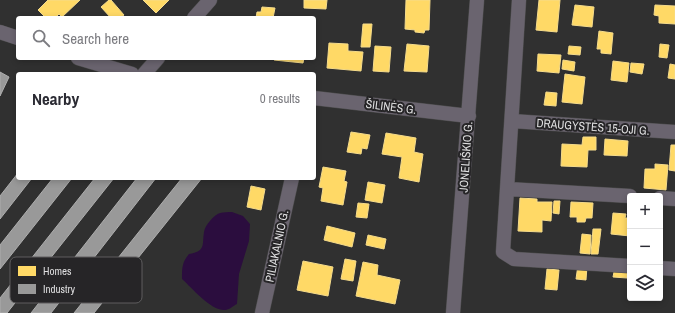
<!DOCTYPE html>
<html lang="en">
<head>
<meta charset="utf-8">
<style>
	body { margin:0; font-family:"Archivo Narrow",sans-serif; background:#f7f7f7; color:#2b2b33 }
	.controls { position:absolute; right:12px; bottom:12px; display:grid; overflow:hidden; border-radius:4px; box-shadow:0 2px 6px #0003 }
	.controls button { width:36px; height:36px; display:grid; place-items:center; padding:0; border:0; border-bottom:1px solid #e1e1e2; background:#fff; color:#2b2b33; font:20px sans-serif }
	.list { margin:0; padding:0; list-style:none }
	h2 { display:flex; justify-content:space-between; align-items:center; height:52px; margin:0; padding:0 16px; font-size:17px }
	h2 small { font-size:13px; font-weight:400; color:#7c7c81 }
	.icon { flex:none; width:22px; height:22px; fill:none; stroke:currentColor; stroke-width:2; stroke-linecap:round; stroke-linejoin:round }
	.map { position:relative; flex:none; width:675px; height:313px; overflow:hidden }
	.search { position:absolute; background:#fff; box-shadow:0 2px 6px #0003; left:16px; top:16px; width:300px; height:44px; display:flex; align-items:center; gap:10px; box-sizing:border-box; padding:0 14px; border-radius:4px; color:#7c7c81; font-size:15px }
	.panel { position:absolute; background:#fff; box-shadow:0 2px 6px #0003; left:16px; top:72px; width:300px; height:108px; border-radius:4px }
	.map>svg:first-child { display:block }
	.water { fill:#2b0d3e }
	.homes { fill:#ffd966; stroke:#f5db8b }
	.industry { fill:#999; stroke:#aeaeae }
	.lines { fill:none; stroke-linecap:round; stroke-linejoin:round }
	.street-casing { stroke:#4c4c4c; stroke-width:15 }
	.street { stroke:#6a646f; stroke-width:14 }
	.labels { text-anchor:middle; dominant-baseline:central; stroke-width:4; stroke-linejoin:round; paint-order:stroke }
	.street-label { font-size:12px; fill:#dfdfe0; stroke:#262527 }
	.key { fill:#262527; stroke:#5e5d5e; stroke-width:1 }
	.key-label { font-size:11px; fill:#dfdfe0 }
</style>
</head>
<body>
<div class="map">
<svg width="675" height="313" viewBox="0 0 675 313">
	<rect width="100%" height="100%" fill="#303030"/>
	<path class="water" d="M232,212l11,4 7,8 -1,17 -10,33 -2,30c-4,2 -8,6 -12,6 -14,1 -33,-22 -43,-31 0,-11 0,-17 7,-25 17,-3 13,-9 15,-22 1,-7 10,-17 16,-19 3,-1 9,-1 12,-1z"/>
	<path class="homes" d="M48,0h32l-18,17 -3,-3 -4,4h-9l-8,-8z
		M109,0h2l13,15 -4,3h-9l-10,-11z
		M143,0h26l-13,13z
		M304,0h23l-1,9 -22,-1z
		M406,0h24l-1,30h-4l-1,3 -9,-1v-2l-10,-1z
		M539,0h21l-3,32 -21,-2z
		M575,5l19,2 -2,20 -20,-2z
		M655,5l20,1v18l-16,-1v-7l-5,-1z
		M262,7l13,1 -2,10h-17l1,-6h4z
		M363,24h9l-2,23h-9z
		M599,31l14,2 -2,21 -10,-1v-4h-4z
		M329,43l19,1v7l15,1 -2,19 -34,-3z
		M407,44l22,2 -2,26 -23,-1z
		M660,44l9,1 -2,13 -8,-1z
		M375,46l16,1 -2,25 -16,-1z
		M569,46l12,1 -1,8 -12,-1z
		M538,54l23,1 -2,18 -22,-2z
		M274,58h30l-1,5 -29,-3z
		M563,60l12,2 -1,9 -12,-2z
		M613,61l16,2 -2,19 -16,-2z
		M631,63l13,1 -2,10 -12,-2z
		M670,64l5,1v14l-7,-1z
		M565,74l20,3 -3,27 -20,-2z
		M546,92l11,1 -1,13 -12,-1z
		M351,132l19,3 -3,14 -5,-1 -1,6 -14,-2z
		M386,133l30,5 -2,14 9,2 -4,28 -20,-4 3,-21 -20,-3z
		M583,137h13v13h-8l-1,17 -26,-1 1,-22 20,1z
		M605,139l23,2 -1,15 -23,-1z
		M671,145h4v26l-6,-1z
		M655,164l13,1 -2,25 -22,-2 1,-19h10z
		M323,167l23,4 -2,10 3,1 -4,23 -22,-4 2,-13 -4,-1z
		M368,182l17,3 -3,18 -17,-3z
		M251,186l14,3 -4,21 -14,-3z
		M520,198l17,1v3h15l-1,19 -9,-1v12l-24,-1z
		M554,201h6l-1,13 -6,-1z
		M571,202l22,1 -1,15h-6l-1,4h-8v-5h-7z
		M358,203l11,1 -2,14 -11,-1z
		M613,213l13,1 -1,4h5v18l-19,-2z
		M327,226l28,7 -3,14 -28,-7z
		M593,229h8l-3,25h-7z
		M582,234l9,1 -1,19 -10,-1z
		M368,235l18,4 -2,10 -18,-4z
		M345,259l11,2 -3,20 -12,-2z
		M303,261l30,6 -5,29 -31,-6z
		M363,262l15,3 -1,10 23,5 -5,24 -39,-8z
		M578,265l9,1 -1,14 -10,-1z
		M615,267l13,1 -1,10 -14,-1z
		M547,269l12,1 -2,20 -12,-1z"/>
	<path class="industry" d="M0,72l9,5 -9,19z
		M18,173v5h14l-32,41v-23z
		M53,178h19l-72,91v-24z
		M95,178h19l-107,135h-7v-15z
		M137,178h19l-105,135h-20z
		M182,178h20l-108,135h-20z"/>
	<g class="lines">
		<g class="street-casing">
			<path id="street" d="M519,0l-16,252 11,7 116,7
				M194,18l16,-18
				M0,32l18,6
				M78,58l54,16
				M144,74l14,-16
				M314,98l155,18
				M512,121l163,11
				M507,189l123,7
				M660,198l15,1
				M660,268l15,1
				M262,313l30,-135
				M453,313l24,-313"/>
		</g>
		<use href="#street" class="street"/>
	</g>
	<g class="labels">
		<g class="street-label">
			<text transform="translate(391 107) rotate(7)">ŠILINĖS G.</text>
			<text transform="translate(593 127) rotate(4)">DRAUGYSTĖS 15-OJI G.</text>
			<text transform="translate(466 157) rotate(-86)">JONELIŠKIO G.</text>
			<text transform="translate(277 246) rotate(-78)">PILIAKALNIO G.</text>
		</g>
	</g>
	<rect x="10" y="257" width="132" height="46" rx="6" class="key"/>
	<rect x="18" y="266" width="18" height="10" fill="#ffd966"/>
	<rect x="18" y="284" width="18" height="10" fill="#999"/>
	<g class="key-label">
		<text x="43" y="275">Homes</text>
		<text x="43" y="293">Industry</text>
	</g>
</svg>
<div class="controls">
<button>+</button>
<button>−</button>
<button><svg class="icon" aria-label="layers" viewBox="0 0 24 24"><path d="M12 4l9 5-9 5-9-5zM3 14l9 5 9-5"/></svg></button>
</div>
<div class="search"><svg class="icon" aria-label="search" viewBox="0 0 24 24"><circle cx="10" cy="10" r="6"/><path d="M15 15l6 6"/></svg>Search here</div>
<section class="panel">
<h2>Nearby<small>0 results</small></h2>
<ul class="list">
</ul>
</section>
</div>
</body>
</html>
